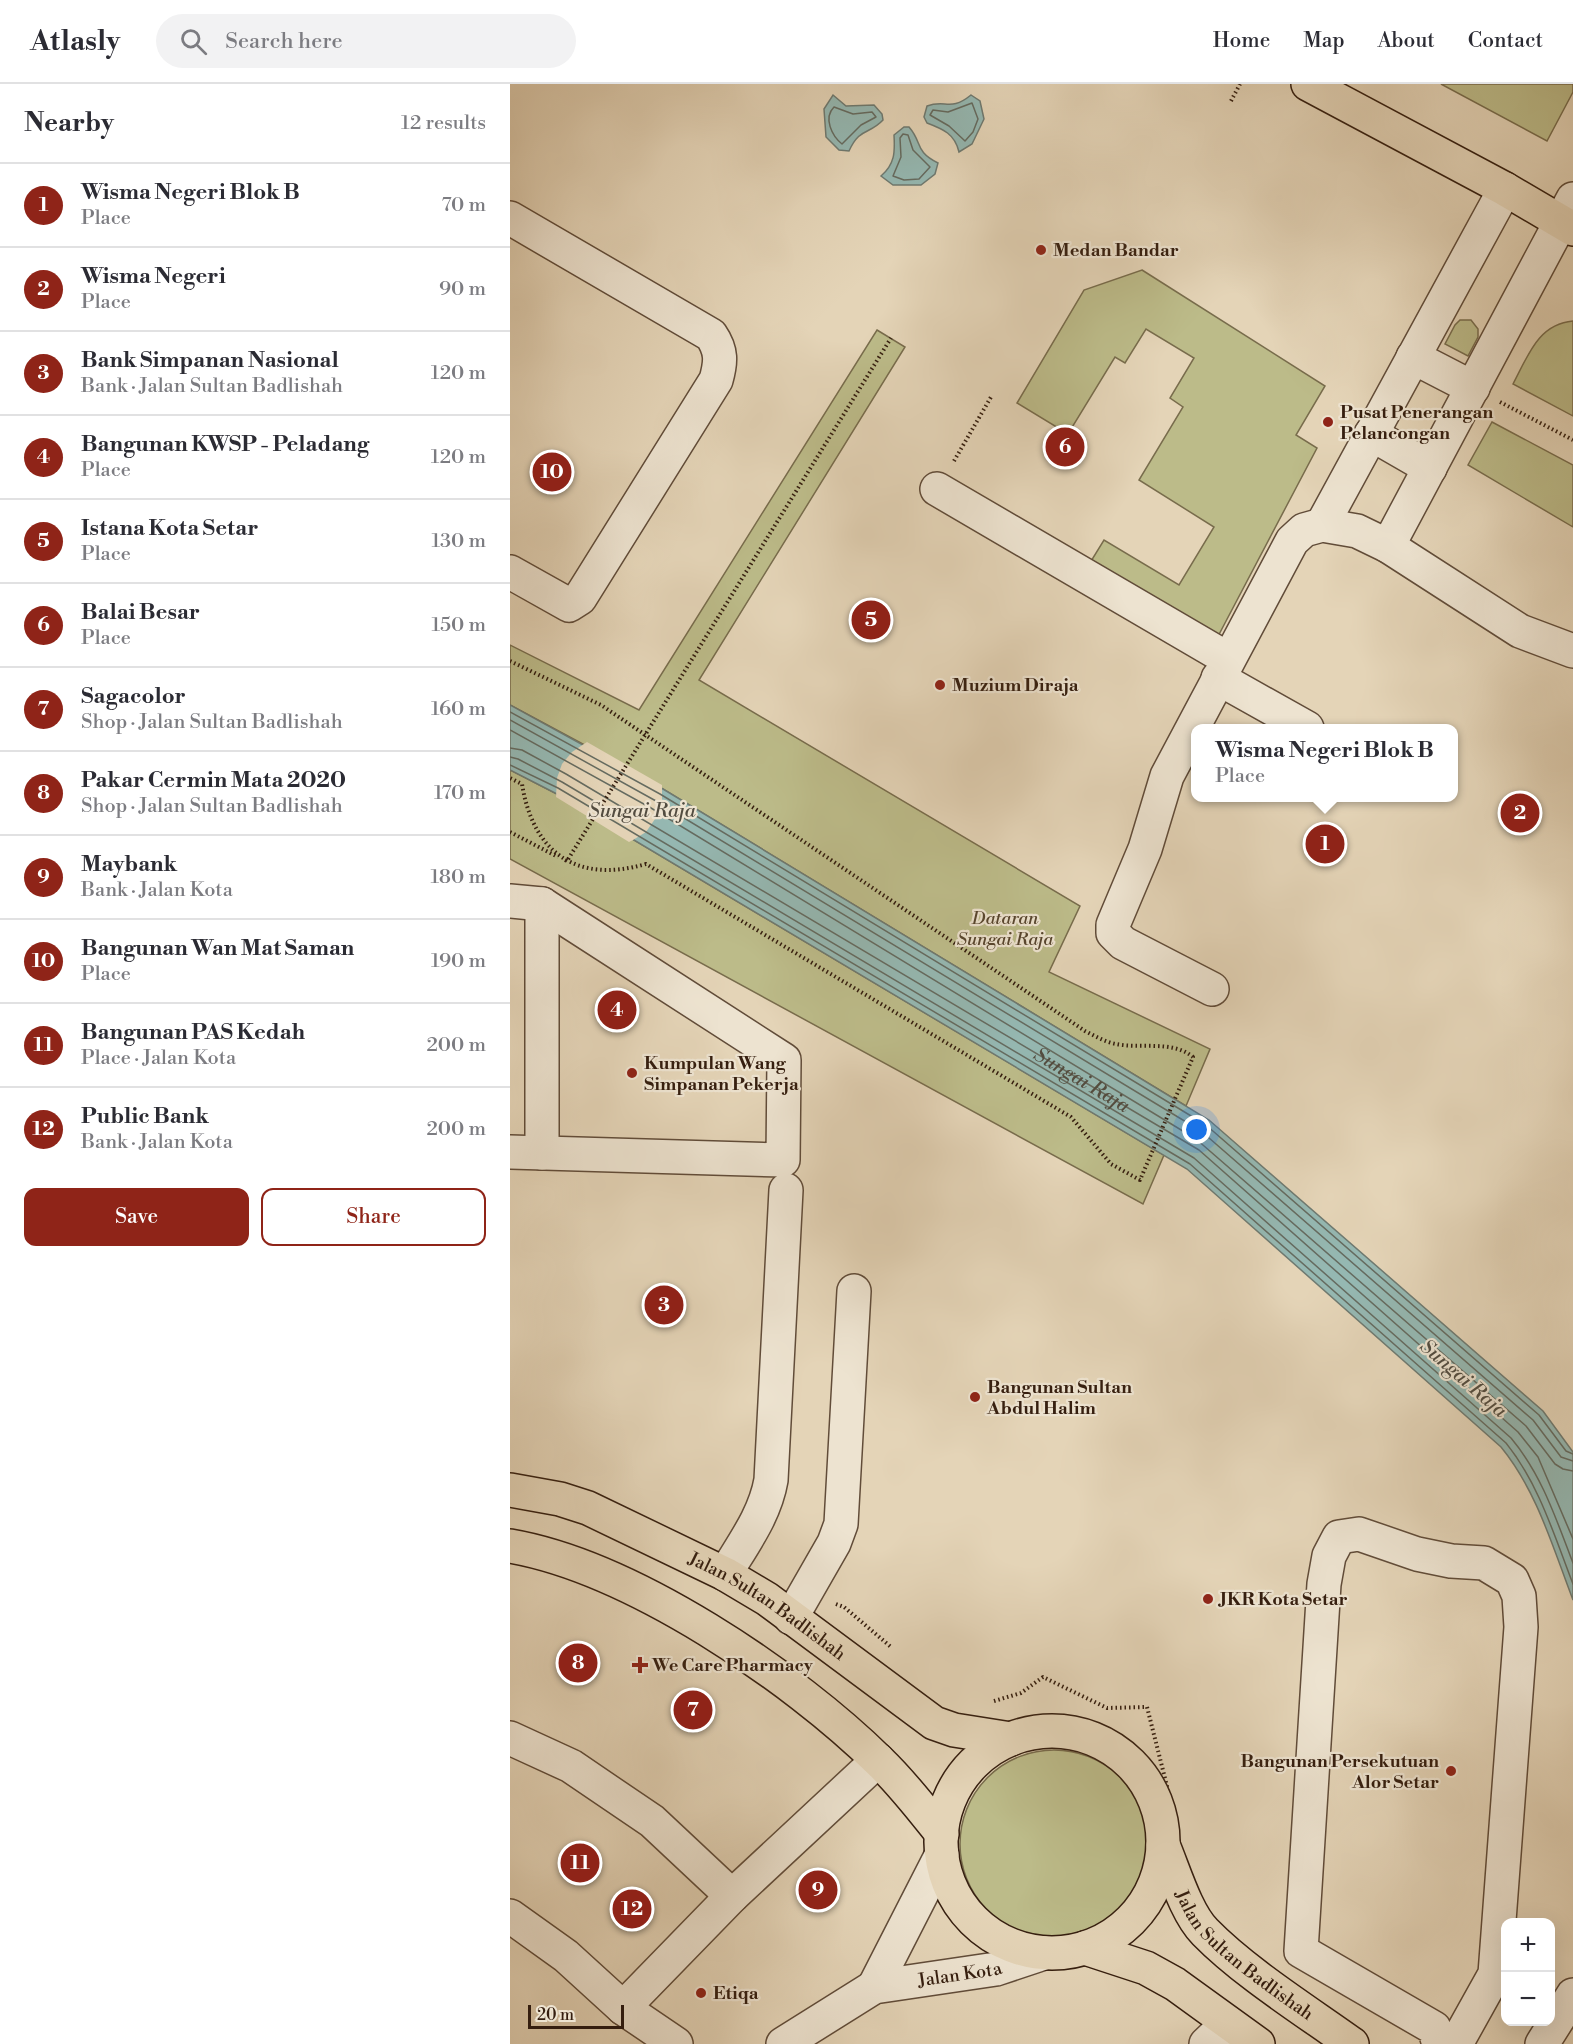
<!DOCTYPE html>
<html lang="en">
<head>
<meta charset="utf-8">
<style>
	body { margin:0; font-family:"Libre Bodoni",serif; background:#f2f2f3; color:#2b2b33 }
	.controls { position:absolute; right:18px; bottom:18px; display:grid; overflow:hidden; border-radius:12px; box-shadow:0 6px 24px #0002 }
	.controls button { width:54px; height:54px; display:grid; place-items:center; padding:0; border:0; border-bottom:2px solid #e1e1e2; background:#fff; color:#2b2b33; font:30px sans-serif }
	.scale { position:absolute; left:18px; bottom:15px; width:96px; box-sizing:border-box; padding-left:6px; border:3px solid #351e0f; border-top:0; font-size:16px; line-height:21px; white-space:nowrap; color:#351e0f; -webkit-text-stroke:4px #ede3d0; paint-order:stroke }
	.you { position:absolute; left:687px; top:1046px; width:21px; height:21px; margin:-15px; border:4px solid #fff; border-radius:50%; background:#1a73e8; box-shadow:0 0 0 9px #1a73e833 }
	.badge { display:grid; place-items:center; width:39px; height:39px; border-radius:50%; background:#8f2418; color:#fff; font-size:20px; font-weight:700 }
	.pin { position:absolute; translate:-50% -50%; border:3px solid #fff; box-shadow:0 2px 6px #0006 }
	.popup { position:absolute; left:681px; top:640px; width:267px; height:78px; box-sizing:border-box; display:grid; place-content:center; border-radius:12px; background:#fff; filter:drop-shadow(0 2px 4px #0005); font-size:20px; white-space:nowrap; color:#7c7c81 }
	.popup b { font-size:22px; color:#2b2b33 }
	.popup::after { content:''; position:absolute; left:50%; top:100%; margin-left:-12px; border:12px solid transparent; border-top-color:#fff }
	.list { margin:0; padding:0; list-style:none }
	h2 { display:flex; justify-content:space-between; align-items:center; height:78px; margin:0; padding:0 24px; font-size:26px }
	h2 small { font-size:20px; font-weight:400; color:#7c7c81 }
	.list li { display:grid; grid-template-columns:39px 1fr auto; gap:18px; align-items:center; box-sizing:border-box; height:84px; padding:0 24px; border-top:2px solid #e1e1e2 }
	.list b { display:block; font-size:22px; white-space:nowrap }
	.list p { margin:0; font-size:20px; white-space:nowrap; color:#7c7c81 }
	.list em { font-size:20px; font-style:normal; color:#7c7c81 }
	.actions { display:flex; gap:12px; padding:18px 24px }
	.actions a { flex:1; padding:14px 0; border:2px solid #8f2418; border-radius:12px; text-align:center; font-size:21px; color:#8f2418 }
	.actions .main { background:#8f2418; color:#fff }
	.icon { flex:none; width:33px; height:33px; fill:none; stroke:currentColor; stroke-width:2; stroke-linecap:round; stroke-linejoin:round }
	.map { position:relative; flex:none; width:1063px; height:1960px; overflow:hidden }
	header { display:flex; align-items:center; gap:36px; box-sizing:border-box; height:84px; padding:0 30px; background:#fff; border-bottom:2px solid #e1e1e2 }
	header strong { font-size:28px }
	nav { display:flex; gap:33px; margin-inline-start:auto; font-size:21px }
	.search { width:420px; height:54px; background:#f2f2f3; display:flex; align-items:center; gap:15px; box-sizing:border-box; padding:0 21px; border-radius:33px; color:#7c7c81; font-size:22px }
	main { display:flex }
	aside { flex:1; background:#fff }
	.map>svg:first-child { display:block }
	.green { fill:#bcbb89; stroke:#786c4c; stroke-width:1.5 }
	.water { fill:#95b8b2; stroke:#6f7a71; stroke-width:1.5 }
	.pier { fill:#e4d4b7 }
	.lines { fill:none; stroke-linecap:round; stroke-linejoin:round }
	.shore { stroke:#656b60; stroke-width:1.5 }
	.minor-casing { stroke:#614c39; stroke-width:36 }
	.major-casing { stroke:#351e0f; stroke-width:36 }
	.path { stroke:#351e0f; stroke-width:4; stroke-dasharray:1.5 3; stroke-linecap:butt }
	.minor { stroke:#ede3d0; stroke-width:33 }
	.major { stroke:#e4d4b7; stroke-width:33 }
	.poi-dot { fill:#8f2418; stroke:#ede3d0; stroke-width:2 }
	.labels { text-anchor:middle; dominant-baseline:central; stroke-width:4.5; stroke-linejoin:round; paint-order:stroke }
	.poi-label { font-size:18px; font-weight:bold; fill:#351e0f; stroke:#ede3d0; text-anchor:start }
	.park-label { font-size:18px; font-style:italic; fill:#57452e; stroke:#ede3d0 }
	.street-label { font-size:18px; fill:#351e0f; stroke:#ede3d0 }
	.water-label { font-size:20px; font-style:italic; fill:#524c40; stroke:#ede3d0 }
</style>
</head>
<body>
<header>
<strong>Atlasly</strong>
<div class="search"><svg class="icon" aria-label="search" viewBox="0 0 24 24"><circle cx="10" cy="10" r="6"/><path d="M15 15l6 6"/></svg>Search here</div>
<nav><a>Home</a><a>Map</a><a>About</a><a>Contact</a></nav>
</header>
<main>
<aside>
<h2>Nearby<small>12 results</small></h2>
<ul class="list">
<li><span class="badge">1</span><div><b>Wisma Negeri Blok B</b><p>Place</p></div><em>70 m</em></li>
<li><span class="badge">2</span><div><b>Wisma Negeri</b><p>Place</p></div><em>90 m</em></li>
<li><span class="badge">3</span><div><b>Bank Simpanan Nasional</b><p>Bank · Jalan Sultan Badlishah</p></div><em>120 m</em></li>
<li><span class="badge">4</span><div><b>Bangunan KWSP - Peladang</b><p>Place</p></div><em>120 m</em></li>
<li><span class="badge">5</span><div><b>Istana Kota Setar</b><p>Place</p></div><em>130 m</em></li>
<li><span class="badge">6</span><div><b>Balai Besar</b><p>Place</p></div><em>150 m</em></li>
<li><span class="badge">7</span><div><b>Sagacolor</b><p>Shop · Jalan Sultan Badlishah</p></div><em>160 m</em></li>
<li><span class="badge">8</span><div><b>Pakar Cermin Mata 2020</b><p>Shop · Jalan Sultan Badlishah</p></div><em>170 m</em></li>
<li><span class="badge">9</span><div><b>Maybank</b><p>Bank · Jalan Kota</p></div><em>180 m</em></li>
<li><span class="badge">10</span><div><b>Bangunan Wan Mat Saman</b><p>Place</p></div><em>190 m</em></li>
<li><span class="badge">11</span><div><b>Bangunan PAS Kedah</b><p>Place · Jalan Kota</p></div><em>200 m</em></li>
<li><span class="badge">12</span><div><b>Public Bank</b><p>Bank · Jalan Kota</p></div><em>200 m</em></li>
</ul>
<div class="actions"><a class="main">Save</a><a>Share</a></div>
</aside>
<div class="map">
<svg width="1063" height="1960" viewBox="0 0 1063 1960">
	<rect width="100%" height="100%" fill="#e4d4b7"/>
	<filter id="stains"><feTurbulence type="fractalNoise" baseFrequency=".00333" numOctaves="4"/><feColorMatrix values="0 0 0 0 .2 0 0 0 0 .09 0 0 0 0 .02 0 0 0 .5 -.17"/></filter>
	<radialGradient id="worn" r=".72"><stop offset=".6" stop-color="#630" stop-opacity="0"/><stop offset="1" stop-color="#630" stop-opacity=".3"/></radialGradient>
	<path class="green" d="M931,0h132v8l-26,49z
		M632,186l183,116 -29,49 21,13 -102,194 -127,-76 16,-26 75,45 35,-58 -75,-47 44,-73 -13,-9 24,-40 -48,-29 -21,34 -10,-6 -47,77 -51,-31 67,-113z
		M950,236h11l7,9v8l-10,19 -23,-12 10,-19z
		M1063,237v95l-60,-32c15,-28 25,-60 60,-63z
		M367,246l28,17 -206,333 381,226 -31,66 161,77 -24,57 -523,-317 -29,51 530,315 -21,49 -633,-345v-89l45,23 28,-49 -73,-39v-60l129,65z
		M982,338l81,43v62l-105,-62z
		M450 1760a94 94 0 1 1 188 0a94 94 0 1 1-188 0Z"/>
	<path class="water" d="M323,11l13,11 28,-1 8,9 1,6c-14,15 -23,7 -34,31l-10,-1 -13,-13 -2,-28z
		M461,11l9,6 4,18 -12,25 -13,8c-4,-18 -16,-23 -32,-29l-3,-6 3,-11c19,-7 23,6 44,-11z
		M394,43h5c14,16 5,24 29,36l-3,11 -14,11h-28l-12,-9c14,-12 14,-24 13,-41z
		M0,621l153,84 546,331 334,291 30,41v148c-20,-52 -36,-109 -72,-153l-314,-278 -632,-376 -45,-23z"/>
	<path class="pier" d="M77,658l75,43v20l-7,14 -9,13 -13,8 -4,2 -73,-45 1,-19 5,-14 10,-12z"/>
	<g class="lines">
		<g class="shore">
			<path d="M462,19l6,16 -5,13 -8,9 -16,-15 -19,-11 3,-5 15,2z"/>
			<path d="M324,23l19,7 19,-2 4,5 -15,8 -19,19c-10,-8 -19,-26 -8,-37z"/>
			<path d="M393,50l5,1 5,15 17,17 -11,12 -15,1 -11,-4 8,-19 -1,-19z"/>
			<path d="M0,628l150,82 546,331 333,290 27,36 7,3"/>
			<path d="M0,636l146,81 545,330 332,289 28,37 12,4"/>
			<path d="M0,646l141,78 545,331 330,287 29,38 8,5 10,2"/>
			<path id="s1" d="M0,664l12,2 44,24 633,376 319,282 20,25 35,82"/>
			<path d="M0,673l8,2 44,23 632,376 317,280c31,37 45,81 62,125"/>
			<path d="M0,681l48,23 632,376 316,279c33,41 48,92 67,141"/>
		</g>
		<g class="minor-casing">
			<g id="minor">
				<path d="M0,134l201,117c11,16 10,27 5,45l-136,218 -11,7 -59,-33"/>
				<path d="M903,273l60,31"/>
				<path d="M861,350l59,34"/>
				<path d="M427,405l291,170"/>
				<path d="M812,441l183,-336"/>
				<path d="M878,462l185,-347"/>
				<path d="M708,594l89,50"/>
				<path d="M0,817l32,3 242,156 -1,100 -273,-8"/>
				<path d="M32,820v249"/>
				<path d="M702,905l-89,-46 -10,-10v-8l32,-76 22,-73 125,-235 12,-11 18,-5 35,6 31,15 132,85 53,20"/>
				<path d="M215,1490c18,-30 40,-59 46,-94l15,-290"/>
				<path d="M281,1534l43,-75 7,-19 13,-233"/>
				<path d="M0,1654l61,28 81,55 80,75"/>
				<path d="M0,1832l56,40 57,52 53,36"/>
				<path d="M364,1903l68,-133"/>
				<path d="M113,1924l109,-112 146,-136"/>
				<path id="s2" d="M273,1960l91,-57 122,-18 48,-16"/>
				<path d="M696,1960l22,-21"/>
				<path d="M929,1960l-5,-16 -133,-77 23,-367 5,-28 10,-19 20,-3 58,20 34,7 33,2 28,17 7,16 2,31 -26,347 -39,70"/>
				<path d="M1032,1960l31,-49"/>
			</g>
		</g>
		<g class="major-casing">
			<g id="major">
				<path d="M798,0l197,105 68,40"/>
				<path id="s3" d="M0,1406l50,9 28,9 137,66 42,25 167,124 20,7 57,9"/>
				<path d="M0,1462c121,21 283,130 370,216 23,22 42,47 62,72"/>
				<circle cx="542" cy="1758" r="111"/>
				<path id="s4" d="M653,1761c11,26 23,68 42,87 39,40 101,79 147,112"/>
				<path d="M575,1864l61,20 29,16 83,60"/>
			</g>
		</g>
		<path class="path" d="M721,17l9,-17
			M990,318l73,38
			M444,377l37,-64
			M0,577l91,44 484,326c10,5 20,11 31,13 24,5 57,-4 77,13l-53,123 -29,-16 -40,-47 -425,-253c-69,20 -113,-11 -124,-80l-12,-6
			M0,748l48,25
			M55,776l2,1 324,-523
			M326,1520l8,3 47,40
			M484,1617l27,-8 22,-16 64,31 40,-1 27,107"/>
		<use href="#minor" class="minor"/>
		<use href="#major" class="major"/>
	</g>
	<g class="poi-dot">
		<circle cx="531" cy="166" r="6"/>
		<circle cx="818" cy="338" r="6"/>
		<circle cx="430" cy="601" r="6"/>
		<circle cx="122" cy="989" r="6"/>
		<circle cx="465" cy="1313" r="6"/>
		<circle cx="698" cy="1515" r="6"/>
		<path d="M127 1572h6v6h6v6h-6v6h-6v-6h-6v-6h6z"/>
		<circle cx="941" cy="1687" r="6"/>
		<circle cx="191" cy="1909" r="6"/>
	</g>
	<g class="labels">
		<g class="poi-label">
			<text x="543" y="166">Medan Bandar</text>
			<text x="830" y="328">Pusat Penerangan<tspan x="830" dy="21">Pelancongan</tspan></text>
			<text x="442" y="601">Muzium Diraja</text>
			<text x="134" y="979">Kumpulan Wang<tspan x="134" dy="21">Simpanan Pekerja</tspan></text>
			<text x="477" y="1303">Bangunan Sultan<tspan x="477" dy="21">Abdul Halim</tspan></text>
			<text x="710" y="1515">JKR Kota Setar</text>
			<text x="142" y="1581">We Care Pharmacy</text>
			<text x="929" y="1677" text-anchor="end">Bangunan Persekutuan<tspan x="929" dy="21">Alor Setar</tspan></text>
			<text x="203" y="1909">Etiqa</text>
		</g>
		<g class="park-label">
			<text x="495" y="834">Dataran<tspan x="495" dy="21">Sungai Raja</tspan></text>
		</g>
		<g class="street-label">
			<text stroke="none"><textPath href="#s3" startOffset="285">Jalan Sultan Badlishah</textPath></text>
			<text stroke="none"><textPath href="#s4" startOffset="141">Jalan Sultan Badlishah</textPath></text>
			<text stroke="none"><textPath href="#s2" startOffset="194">Jalan Kota</textPath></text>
		</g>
		<g class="water-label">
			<text x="132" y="727">Sungai Raja</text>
			<text stroke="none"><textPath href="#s1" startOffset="662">Sungai Raja</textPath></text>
			<text transform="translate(953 1295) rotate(41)">Sungai Raja</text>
		</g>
	</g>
	<rect width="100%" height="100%" filter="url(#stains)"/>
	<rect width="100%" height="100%" fill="url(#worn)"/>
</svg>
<div class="controls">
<button>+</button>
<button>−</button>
</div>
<div class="scale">20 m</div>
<div class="you"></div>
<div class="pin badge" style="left:815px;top:760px">1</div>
<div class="popup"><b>Wisma Negeri Blok B</b>Place</div>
<div class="pin badge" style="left:1010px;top:729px">2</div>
<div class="pin badge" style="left:154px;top:1221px">3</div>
<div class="pin badge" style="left:107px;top:926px">4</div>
<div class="pin badge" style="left:361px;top:536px">5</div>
<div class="pin badge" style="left:555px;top:363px">6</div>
<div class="pin badge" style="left:183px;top:1626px">7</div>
<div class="pin badge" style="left:68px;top:1579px">8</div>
<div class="pin badge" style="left:308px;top:1806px">9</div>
<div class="pin badge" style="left:42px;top:388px">10</div>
<div class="pin badge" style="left:70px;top:1779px">11</div>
<div class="pin badge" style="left:122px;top:1825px">12</div>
</div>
</main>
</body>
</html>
